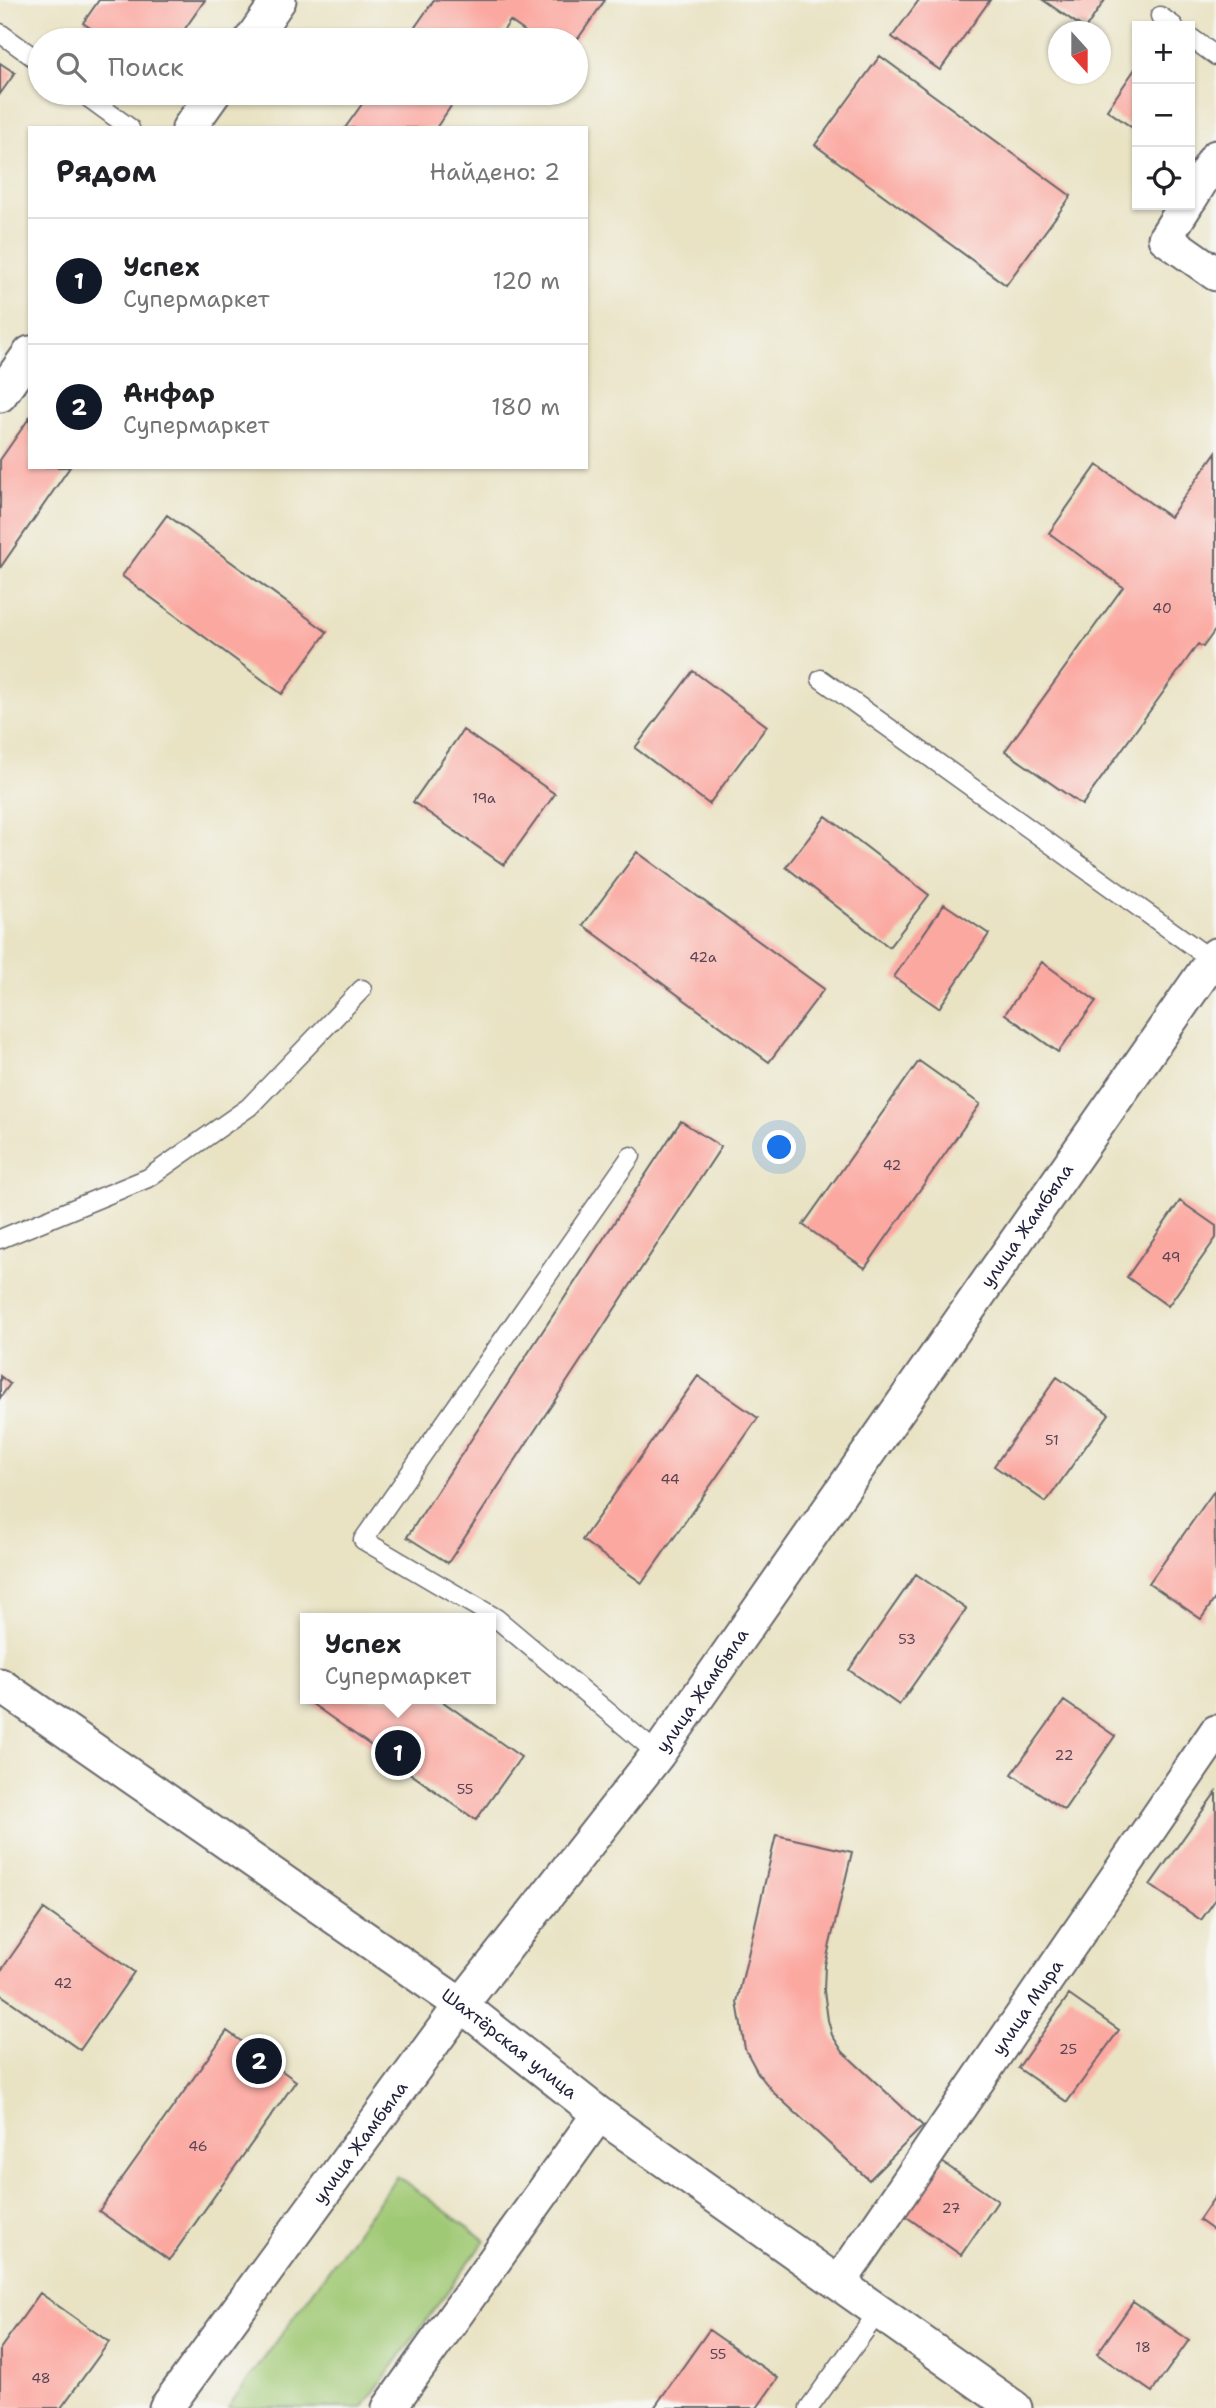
<!DOCTYPE html>
<html lang="ru">
<head>
<meta charset="utf-8">
<style>
	body { margin:0; font-family:"Shantell Sans",sans-serif; background:#f2f2f2; color:#202124 }
	.controls { position:absolute; right:21px; top:21px; display:grid; overflow:hidden; border-radius:0px; box-shadow:0 2px 5px #0004 }
	.controls button { width:63px; height:63px; display:grid; place-items:center; padding:0; border:0; border-bottom:2px solid #e0e0e0; background:#fff; color:#202124; font:35px sans-serif }
	.compass { position:absolute; left:1048px; top:21px; width:63px; height:63px; border-radius:50%; background:#fff; box-shadow:0 2px 5px #0004; rotate:159deg }
	.you { position:absolute; left:780px; top:1148px; width:24px; height:24px; margin:-18px; border:5px solid #fff; border-radius:50%; background:#1a73e8; box-shadow:0 0 0 10px #1a73e833 }
	.badge { display:grid; place-items:center; width:46px; height:46px; border-radius:50%; background:#111827; color:#fff; font-size:23px; font-weight:700 }
	.pin { position:absolute; translate:-50% -50%; border:4px solid #fff; box-shadow:0 2px 7px #0006 }
	.popup { position:absolute; left:300px; top:1613px; width:196px; height:91px; box-sizing:border-box; display:grid; place-content:center; border-radius:0px; background:#fff; filter:drop-shadow(0 2px 5px #0005); font-size:23px; white-space:nowrap; color:#757577 }
	.popup b { font-size:26px; color:#202124 }
	.popup::after { content:''; position:absolute; left:50%; top:100%; margin-left:-14px; border:14px solid transparent; border-top-color:#fff }
	.list { margin:0; padding:0; list-style:none }
	h2 { display:flex; justify-content:space-between; align-items:center; height:91px; margin:0; padding:0 28px; font-size:30px }
	h2 small { font-size:23px; font-weight:400; color:#757577 }
	.list li { display:grid; grid-template-columns:46px 1fr auto; gap:21px; align-items:center; box-sizing:border-box; height:126px; padding:0 28px; border-top:2px solid #e0e0e0 }
	.list b { display:block; font-size:26px; white-space:nowrap }
	.list p { margin:0; font-size:23px; white-space:nowrap; color:#757577 }
	.list em { font-size:23px; font-style:normal; color:#757577 }
	.icon { flex:none; width:38px; height:38px; fill:none; stroke:currentColor; stroke-width:2; stroke-linecap:round; stroke-linejoin:round }
	.map { position:relative; flex:none; width:1216px; height:2408px; overflow:hidden }
	.search { position:absolute; background:#fff; box-shadow:0 2px 5px #0004; left:28px; top:28px; width:560px; height:77px; display:flex; align-items:center; gap:18px; box-sizing:border-box; padding:0 24px; border-radius:38px; color:#757577; font-size:26px }
	.panel { position:absolute; background:#fff; box-shadow:0 2px 5px #0004; left:28px; top:126px; width:560px; height:343px; border-radius:0px }
	.map>svg:first-child { display:block }
	.green { fill:#a0c974; stroke:#617658; stroke-width:2 }
	.building { fill:#fba8a0 }
	.lines { fill:none; stroke-linecap:round; stroke-linejoin:round }
	.service-casing { stroke:#68666b; stroke-width:21 }
	.minor-casing { stroke:#68666b; stroke-width:37 }
	.service { stroke:#fff; stroke-width:18 }
	.minor { stroke:#fff; stroke-width:33 }
	.labels { text-anchor:middle; dominant-baseline:central; stroke-width:5; stroke-linejoin:round; paint-order:stroke }
	.number-label { font-size:14px; fill:#584454 }
	.street-label { font-size:18px; fill:#22223b; stroke:#f6f6f2 }
</style>
</head>
<body>
<div class="map">
<svg width="1216" height="2408" viewBox="0 0 1216 2408">
	<rect width="100%" height="100%" fill="#f6f6f2"/>
	<filter id="ink" filterUnits="userSpaceOnUse"><feTurbulence type="fractalNoise" baseFrequency=".0143" numOctaves="2"/><feDisplacementMap in="SourceGraphic" scale="14" xChannelSelector="R" yChannelSelector="G"/><feConvolveMatrix kernelMatrix="1 2 1 2 8 2 1 2 1" color-interpolation-filters="sRGB"/></filter>
	<filter id="wash" filterUnits="userSpaceOnUse"><feTurbulence type="fractalNoise" baseFrequency=".00686" numOctaves="4" result="noise"/><feDisplacementMap in="SourceGraphic" scale="28" xChannelSelector="R" yChannelSelector="G"/><feGaussianBlur stdDeviation="1.57" result="paint"/><feColorMatrix in="noise" values="0 0 0 0 0 0 0 0 0 0 0 0 0 0 0 0 0 1.4 0 .05"/><feComposite in="paint" operator="in"/></filter>
	<g filter="url(#wash)">
		<rect width="100%" height="100%" fill="#e9e3c4"/>
		<path class="green" d="M397,2176l88,64 -123,168h-134z"/>
		<g id="blocks">
			<path class="building" d="M99,0h106l-28,40h-69l-25,-17z
				M434,0h171l-28,40h-40l-27,-19 -13,19h-91z
				M919,0h71l-50,70 -48,-33z
				M1043,0h62l-20,29z
				M880,56l191,140 -65,89 -191,-140z
				M0,63l15,10 -15,21z
				M1137,66v65l-30,-21z
				M370,93h90l-24,35h-91z
				M30,417v50h40l-70,101v-108z
				M1216,452v177l-13,18 -5,-3 -116,161 -77,-54 118,-164 -74,-54 48,-68 73,52z
				M167,515l160,117 -45,62 -160,-118z
				M693,671l74,55 -58,78 -74,-56z
				M463,730l92,64 -51,71 -91,-63z
				M826,816l103,79 -40,52 -103,-80z
				M637,852l187,137 -55,73 -186,-137z
				M944,904l45,30 -50,74 -45,-31z
				M1042,962l54,39 -38,51 -53,-38z
				M919,1061l61,43 -115,164 -62,-43z
				M681,1121l40,26 -273,416 -41,-26z
				M1180,1201l36,25v12l-48,68 -41,-29z
				M0,1376l10,8 -10,14z
				M698,1376l60,42 -116,165 -60,-43z
				M1057,1377l52,37 -63,88 -52,-36z
				M1214,1491l2,106 -15,22 -52,-36z
				M916,1574l50,35 -67,96 -50,-35z
				M309,1699h130l82,58 -45,63 -168,-119z
				M1064,1701l51,35 -51,74 -52,-36z
				M1216,1792v107l-15,21 -51,-35z
				M776,1835l76,17 -27,113 -1,26 4,29 4,15 11,17 80,74 -54,54 -95,-87 -16,-20 -13,-24 -8,-47z
				M44,1909l90,63 -54,78 -80,-56v-22z
				M1069,1995l50,35 -52,72 -49,-34z
				M227,2031l69,50 -127,179 -70,-49z
				M942,2162l56,39 -37,54 -57,-40z
				M1216,2195v37l-17,-12z
				M40,2293l69,49 -48,66h-61v-59z
				M1133,2302l56,38 -37,52 -55,-38z
				M709,2330l69,48 -21,30h-103z"/>
		</g>
	</g>
	<g filter="url(#ink)">
		<use href="#blocks" fill-opacity="0" stroke="#68666b" stroke-width="2"/>
		<g class="lines">
			<g class="service-casing">
				<path id="service" d="M1160,16l14,10
					M0,33l40,29
					M1190,37l26,19
					M82,93l48,35
					M821,679l391,281
					M631,1156l-268,384 133,78 162,136
					M0,1239l148,-61 101,-71 113,-118
					M809,2408l70,-97"/>
			</g>
			<g class="minor-casing">
				<g id="minor">
					<path d="M251,40l28,-40"/>
					<path d="M189,128l25,-35"/>
					<path d="M1190,199l26,-42"/>
					<path d="M1186,205l-21,33 51,36"/>
					<path d="M0,395l30,-42"/>
					<path id="s1" d="M0,1685l461,320 138,109 416,294"/>
					<path id="s2" d="M839,2283l377,-551"/>
					<path id="s3" d="M166,2408l295,-403 197,-251 558,-799"/>
					<path d="M389,2408l210,-294"/>
				</g>
			</g>
			<use href="#service" class="service"/>
			<use href="#minor" class="minor"/>
		</g>
	</g>
	<g class="labels">
		<g class="number-label">
			<text x="1162" y="608">40</text>
			<text x="484" y="798">19a</text>
			<text x="703" y="957">42а</text>
			<text x="892" y="1165">42</text>
			<text x="1171" y="1257">49</text>
			<text x="1052" y="1440">51</text>
			<text x="670" y="1479">44</text>
			<text x="907" y="1639">53</text>
			<text x="1064" y="1755">22</text>
			<text x="465" y="1789">55</text>
			<text x="63" y="1983">42</text>
			<text x="1068" y="2049">25</text>
			<text x="198" y="2146">46</text>
			<text x="951" y="2208">27</text>
			<text x="1143" y="2347">18</text>
			<text x="718" y="2354">55</text>
			<text x="41" y="2378">48</text>
		</g>
		<g class="street-label">
			<text stroke="none"><textPath href="#s3" startOffset="1463">улица Жамбыла</textPath></text>
			<text stroke="none"><textPath href="#s3" startOffset="896">улица Жамбыла</textPath></text>
			<text stroke="none"><textPath href="#s2" startOffset="334">улица Мира</textPath></text>
			<text stroke="none"><textPath href="#s1" startOffset="623">Шахтёрская улица</textPath></text>
			<text stroke="none"><textPath href="#s3" startOffset="329">улица Жамбыла</textPath></text>
		</g>
	</g>
</svg>
<div class="controls">
<button>+</button>
<button>−</button>
<button><svg class="icon" aria-label="locate" viewBox="0 0 24 24"><circle cx="12" cy="12" r="6"/><path d="M12 2v4M12 18v4M2 12h4M18 12h4"/></svg></button>
</div>
<svg class="compass" viewBox="-18 -18 36 36"><path d="M0-13l5 13h-10z" fill="#e53935"/><path d="M0 13l5-13h-10z" fill="#757577"/></svg>
<div class="you"></div>
<div class="pin badge" style="left:398px;top:1753px">1</div>
<div class="popup"><b>Успех</b>Супермаркет</div>
<div class="pin badge" style="left:259px;top:2061px">2</div>
<div class="search"><svg class="icon" aria-label="search" viewBox="0 0 24 24"><circle cx="10" cy="10" r="6"/><path d="M15 15l6 6"/></svg>Поиск</div>
<section class="panel">
<h2>Рядом<small>Найдено: 2</small></h2>
<ul class="list">
<li><span class="badge">1</span><div><b>Успех</b><p>Супермаркет</p></div><em>120 m</em></li>
<li><span class="badge">2</span><div><b>Анфар</b><p>Супермаркет</p></div><em>180 m</em></li>
</ul>
</section>
</div>
</body>
</html>
